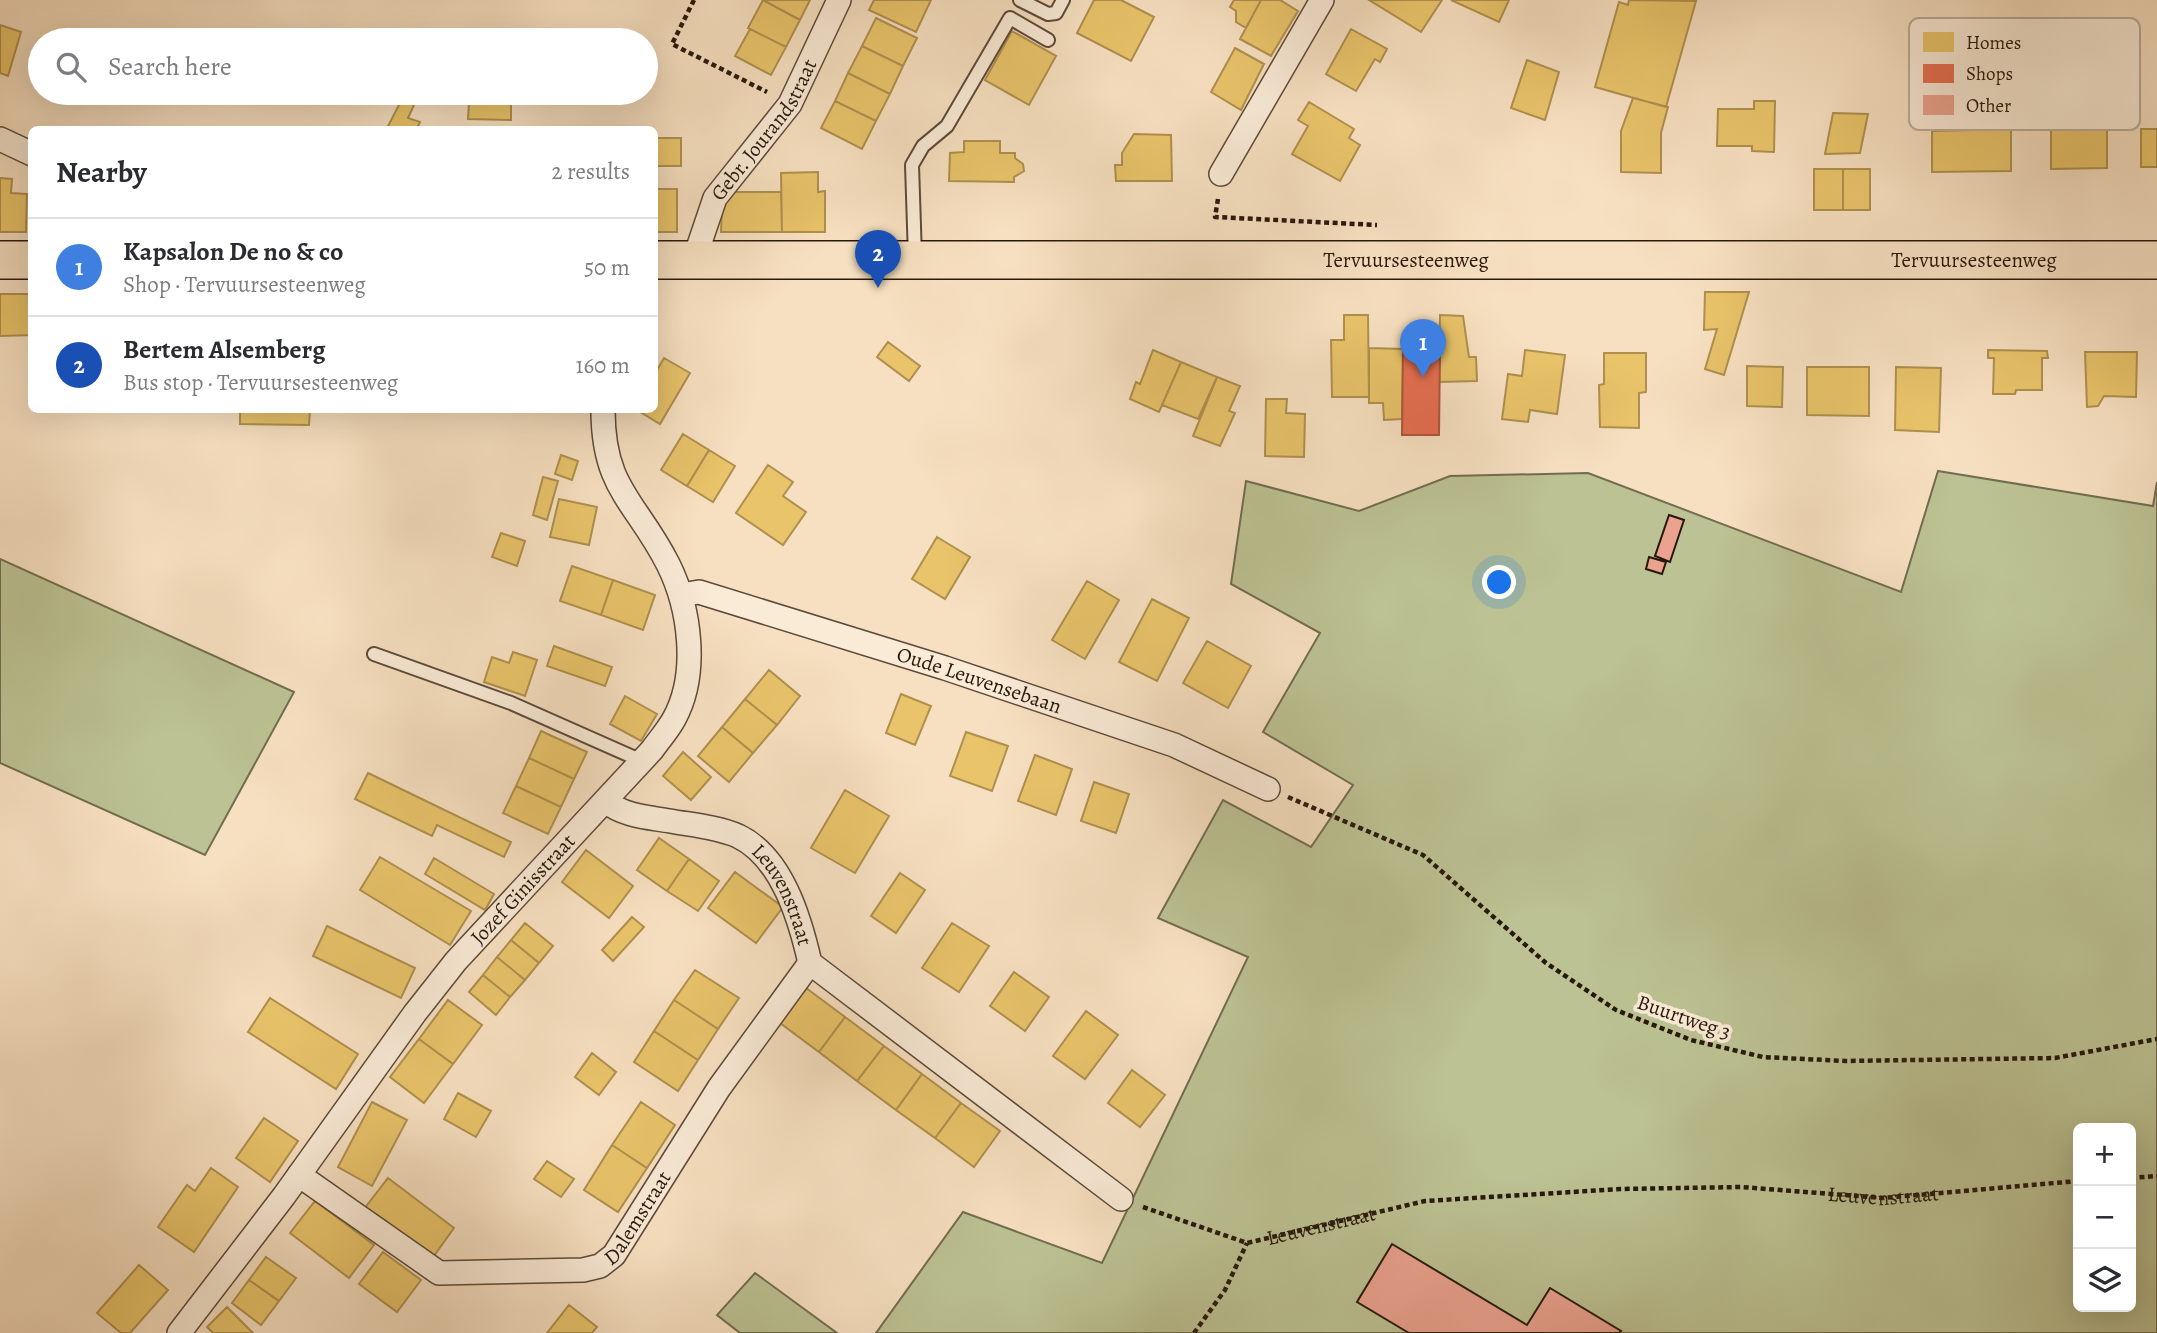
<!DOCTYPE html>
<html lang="en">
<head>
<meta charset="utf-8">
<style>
	body { margin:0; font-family:Alegreya,serif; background:#f2f2f3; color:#2b2b33 }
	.controls { position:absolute; right:21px; bottom:21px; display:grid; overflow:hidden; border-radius:10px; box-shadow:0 7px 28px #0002 }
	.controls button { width:63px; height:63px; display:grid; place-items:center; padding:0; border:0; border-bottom:2px solid #e1e1e2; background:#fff; color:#2b2b33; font:35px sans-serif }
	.you { position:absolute; left:1500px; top:583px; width:24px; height:24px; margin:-18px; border:5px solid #fff; border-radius:50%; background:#1a73e8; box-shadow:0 0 0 10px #1a73e833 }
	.badge { display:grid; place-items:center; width:46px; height:46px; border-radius:50%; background:#2563eb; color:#fff; font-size:23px; font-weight:700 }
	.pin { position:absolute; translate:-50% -58px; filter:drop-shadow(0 2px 4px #0008) }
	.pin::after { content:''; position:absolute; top:37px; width:24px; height:21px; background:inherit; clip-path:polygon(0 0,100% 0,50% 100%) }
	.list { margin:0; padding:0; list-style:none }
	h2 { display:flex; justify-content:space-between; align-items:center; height:91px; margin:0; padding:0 28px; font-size:30px }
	h2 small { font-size:23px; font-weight:400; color:#7c7c81 }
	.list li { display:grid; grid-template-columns:46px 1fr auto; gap:21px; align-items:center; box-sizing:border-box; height:98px; padding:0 28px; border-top:2px solid #e1e1e2 }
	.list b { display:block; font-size:26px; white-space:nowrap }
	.list p { margin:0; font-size:23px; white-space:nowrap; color:#7c7c81 }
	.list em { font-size:23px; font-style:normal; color:#7c7c81 }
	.icon { flex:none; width:38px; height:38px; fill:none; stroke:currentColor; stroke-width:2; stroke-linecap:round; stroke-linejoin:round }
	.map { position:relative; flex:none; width:2157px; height:1333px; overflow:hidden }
	.search { position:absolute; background:#fff; box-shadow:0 7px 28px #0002; left:28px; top:28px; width:630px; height:77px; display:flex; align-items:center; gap:18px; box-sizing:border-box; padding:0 24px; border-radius:38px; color:#7c7c81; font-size:26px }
	.panel { position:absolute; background:#fff; box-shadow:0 7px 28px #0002; left:28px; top:126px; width:630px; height:287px; border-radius:10px }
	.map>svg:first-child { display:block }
	.green { fill:#bcc293; stroke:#726d50; stroke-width:2; fill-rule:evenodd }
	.homes { fill:#e9c46a; stroke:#af904e; stroke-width:2 }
	.shops { fill:#e76f51; stroke:#ad553c; stroke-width:2 }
	.building { fill:#eba28f; stroke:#27180c; stroke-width:2 }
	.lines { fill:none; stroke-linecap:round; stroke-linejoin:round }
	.lane-casing { stroke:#5b4a39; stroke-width:16 }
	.street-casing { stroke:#5b4a39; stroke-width:26 }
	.primary-casing { stroke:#27180c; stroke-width:40 }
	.path { stroke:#27180c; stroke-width:4.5; stroke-dasharray:5 3.5; stroke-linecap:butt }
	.lane { stroke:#faebd7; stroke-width:12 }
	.street { stroke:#faebd7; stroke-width:23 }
	.primary { stroke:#f7e0c1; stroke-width:37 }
	.labels { text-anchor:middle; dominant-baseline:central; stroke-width:7; stroke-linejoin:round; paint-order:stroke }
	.street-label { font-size:21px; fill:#27180c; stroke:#faebd7 }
	.key { fill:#faebd7; stroke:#bbac9a; stroke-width:2 }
	.key-label { font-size:19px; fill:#27180c }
</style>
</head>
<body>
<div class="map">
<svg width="2157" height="1333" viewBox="0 0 2157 1333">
	<rect width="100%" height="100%" fill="#f7e0c1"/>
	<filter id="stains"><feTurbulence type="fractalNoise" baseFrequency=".00286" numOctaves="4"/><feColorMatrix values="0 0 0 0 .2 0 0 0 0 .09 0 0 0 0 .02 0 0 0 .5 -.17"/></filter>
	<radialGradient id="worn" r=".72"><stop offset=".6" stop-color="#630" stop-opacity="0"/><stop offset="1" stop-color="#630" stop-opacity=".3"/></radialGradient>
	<path class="green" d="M1938,471l215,35 4,-24v851h-1281l87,-121 139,51 146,-306 -90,-39 65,-118 88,47 42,-62 -90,-53 57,-99 -89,-49 15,-103 113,30 91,-35 138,-3 313,119zM2078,1128h53v179h-53z
		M0,559l294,133 -89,163 -205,-92z
		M755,1273l82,60h-97l-23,-18z"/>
	<path class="homes" d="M763,0h47l-10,20z
		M763,0l37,20 -14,27 -38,-19z
		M874,0h57l-15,32 -47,-22z
		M1094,0h27l33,17 -23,44 -54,-28z
		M1234,0h27l-15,28 -10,-6v-11l-6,-4z
		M1261,0h19l18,11 -27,45 -31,-17z
		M1369,0h73l-21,32z
		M1451,0h58l-10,22z
		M1629,0l67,1 -30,106 -71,-20 24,-85 9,3z
		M876,18l41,20 -14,28 -41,-20z
		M0,25l21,7 -13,44 -8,-3z
		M750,29l36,18 -15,28 -36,-19z
		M1351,29l36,20 -7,13 -5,-3 -19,32 -30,-17z
		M1012,31l44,25 -27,49 -44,-25z
		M862,46l41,20 -13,28 -42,-21z
		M1235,48l29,16 -23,46 -30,-18z
		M1527,60l32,12 -14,48 -34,-12z
		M848,73l42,21 -14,27 -41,-20z
		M1633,98l35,9 -7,26v40l-40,-1v-41z
		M402,99l12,6 -6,13 12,4 -4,8h-30z
		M835,101l41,20 -14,28 -41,-21z
		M1754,101h21l-1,51 -22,-1v-5h-35l1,-37h36z
		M1309,102l45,27 -5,9 11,7 -20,36 -48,-27 16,-28 -10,-6z
		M469,103l42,1v16l-43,-1z
		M1833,113l35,1 -8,39 -35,1z
		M2027,114v10h-16v47l-79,1v-41l40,-1v-15z
		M2089,119v10h18v39l-56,1v-49z
		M2141,129h16v38h-16z
		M1134,134l37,1 1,46h-56l-1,-16h7v-12z
		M654,138h27v28h-27z
		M964,141h36v12h15v5l8,6 1,7 -10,6v5l-65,-1 1,-28 14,-1z
		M1814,169h29v41h-29z
		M1843,169h27v41h-27z
		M818,172v20l7,-1v41h-43l-1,-59z
		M0,178l12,1 -1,14 16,1 -1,38h-26z
		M654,189h23v43h-23z
		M734,192h47l1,40h-61l1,-24z
		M1705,292h44l-25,83 -19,-6 12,-40 -13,1z
		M0,294h32v41l-32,1z
		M1344,315h24l1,82h-37l-1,-57h13z
		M1440,315l23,1 6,41h7l1,24 -38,1z
		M888,342l32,24 -11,15 -32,-24z
		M1369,348l34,1 -1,70 -18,1 -1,-17h-14z
		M1153,350l28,12 -22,50 -29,-13 6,-17 4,2z
		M1525,350l40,5 -8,59 -27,-4 -2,12 -26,-3 6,-45 14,2z
		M1988,350l59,1 1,7h-6v32h-26l-1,4h-22l1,-36h-6z
		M2085,352h52l-1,45 -32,-1 -6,10 -11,1z
		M1604,353h42v39l-7,1v35l-39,-1 -1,-42 5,-1z
		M664,358l26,15 -30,51 -23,-14h17v-35z
		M1181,362l36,15 -19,42 -36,-14z
		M1747,366l36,1 -1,40 -35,-1z
		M1807,367h62v49l-62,-1z
		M1896,367l45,1 -2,64 -44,-2z
		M1217,377l23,9 -11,25 6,2 -15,33 -27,-10z
		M1266,399h21l-1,14 19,1 -1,43 -39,-1z
		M240,410h70l-1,15 -69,-1z
		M683,434l26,16 -22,36 -26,-16z
		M709,450l26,16 -22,36 -26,-16z
		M561,455l17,6 -6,19 -17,-6z
		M768,465l25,17 -10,14 23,16 -23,33 -47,-32z
		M543,477l15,4 -11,39 -14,-5z
		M559,499l38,8 -8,38 -39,-8z
		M501,533l24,8 -8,25 -25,-9z
		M937,537l33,20 -25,42 -33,-20z
		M572,566l41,14 -12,35 -41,-14z
		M613,580l42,15 -12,35 -42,-15z
		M1087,581l32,19 -34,59 -33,-19z
		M1152,599l37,19 -32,63 -38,-19z
		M1207,641l44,25 -23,42 -45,-25z
		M554,646l58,21 -7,19 -58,-20z
		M513,652l24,8 -12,36 -41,-14 8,-25 17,6z
		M769,670l31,26 -23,29 -32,-26z
		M901,694l30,12 -16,39 -29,-12z
		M625,696l32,18 -16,27 -31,-17z
		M745,699l32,26 -24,28 -31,-26z
		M722,727l31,26 -24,29 -31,-26z
		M541,731l46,21 -13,27 -45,-21z
		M966,732l42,14 -16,45 -42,-15z
		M683,752l28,25 -20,23 -28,-24z
		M1035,755l37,14 -16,46 -38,-14z
		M529,758l45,21 -13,28 -45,-21z
		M368,773l143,69 -7,15 -67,-32 -5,11 -77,-37z
		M1094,782l35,12 -13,39 -35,-12z
		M516,786l45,21 -13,27 -45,-21z
		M845,790l44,26 -34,57 -44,-25z
		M659,838l30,21 -22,32 -30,-21z
		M586,850l47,36 -24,32 -47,-36z
		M380,857l91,54 -21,34 -90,-55z
		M434,858l60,36 -9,16 -60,-36z
		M689,859l30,22 -21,30 -31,-20z
		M735,872l48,35 -27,36 -48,-35z
		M900,873l25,17 -29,43 -25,-17z
		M632,917l12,10 -31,34 -11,-11z
		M525,923l28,23 -14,17 -28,-23z
		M952,923l37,23 -30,46 -37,-24z
		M327,926l88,42 -14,30 -88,-42z
		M511,940l28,23 -14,17 -28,-23z
		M497,957l28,23 -15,17 -27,-22z
		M695,970l44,28 -21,31 -44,-29z
		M1014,972l35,25 -24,34 -35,-25z
		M483,975l27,22 -14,18 -27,-23z
		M806,988l39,29 -26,35 -39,-29z
		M270,998l88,56 -22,35 -88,-57z
		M448,1000l34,25 -29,39 -34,-25z
		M674,1000l44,29 -20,31 -44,-29z
		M1086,1011l32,24 -33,44 -32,-23z
		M845,1017l39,29 -27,35 -38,-29z
		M654,1031l44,29 -20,31 -44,-29z
		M419,1039l34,25 -29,39 -34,-26z
		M884,1046l38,28 -26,36 -39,-29z
		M592,1053l24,19 -17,23 -24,-18z
		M1132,1070l33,25 -25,32 -32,-24z
		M922,1074l39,29 -26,35 -39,-28z
		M458,1093l33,18 -15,26 -32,-18z
		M372,1102l35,18 -35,66 -34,-19z
		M641,1102l34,23 -28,43 -35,-23z
		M961,1103l39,28 -26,36 -39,-29z
		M264,1118l34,23 -28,41 -34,-24z
		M612,1145l35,23 -29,44 -34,-22z
		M547,1161l27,18 -13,18 -27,-18z
		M211,1168l27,19 -44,65 -36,-25 29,-42 8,6z
		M388,1178l66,50 -23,32 -67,-51z
		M315,1201l59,44 -25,33 -59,-45z
		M383,1252l38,28 -24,32 -38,-28z
		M266,1257l30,21 -17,23 -30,-21z
		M139,1265l29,25 -38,43h-9l-24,-20z
		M249,1280l30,21 -18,24 -29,-22z
		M569,1305l28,22 -5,6h-45z
		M227,1307l26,26h-40l-6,-6z"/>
	<path class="shops" d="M1403,349l37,1 -1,85h-37z"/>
	<path class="building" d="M1669,515l15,5 -14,42 -15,-6z
		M1649,557l17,5 -4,12 -16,-5z
		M1392,1244l135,81 23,-37 71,43 -2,2h-210l-52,-31z"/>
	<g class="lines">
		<g class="lane-casing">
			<path id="lane" d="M1020,0l28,14 8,-1 7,-13
				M915,257l-3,-92 11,-19 24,-20 63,-108 38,22
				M374,654l137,49 131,58"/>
		</g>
		<g class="street-casing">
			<g id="street">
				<path d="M0,139l32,15"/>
				<path d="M1221,174l101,-174"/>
				<path id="s2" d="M694,260l21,-62 75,-94 49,-104"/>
				<path id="s3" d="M681,595l18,-3 246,76 229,77 94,44"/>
				<path id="s4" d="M605,801c19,15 41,16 65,20 22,4 47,6 68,15 44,21 62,83 72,127l311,236"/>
				<path id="s5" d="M299,1175l140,98 144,-3 17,-4 14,-11 105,-167 91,-125"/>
				<path id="s6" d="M179,1333l105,-137 131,-183 41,-52 196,-211c7,-10 16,-20 22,-31 25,-45 16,-111 -6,-155 -32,-63 -65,-75 -65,-154"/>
			</g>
		</g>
		<g class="primary-casing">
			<g id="primary">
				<path d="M0,260h32"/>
				<path id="s7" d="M654,260h1503"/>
			</g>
		</g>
		<g class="path">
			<path d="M694,0l-22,44 95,48"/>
			<path d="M1218,199l-3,18 162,8"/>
			<path d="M1288,797l135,58 123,108 70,47 75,30 72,17 82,4 210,-3 102,-19"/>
			<path d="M2131,1178l26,-2"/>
			<path id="s1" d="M1143,1207l104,36 178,-42 196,-12 120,-2 142,11 195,-17"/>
			<path d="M1194,1333l31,-43 22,-47"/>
		</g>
		<use href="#lane" class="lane"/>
		<use href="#street" class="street"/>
		<use href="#primary" class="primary"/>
	</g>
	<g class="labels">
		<g class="street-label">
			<text stroke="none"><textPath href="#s2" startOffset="150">Gebr. Jourandstraat</textPath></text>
			<text stroke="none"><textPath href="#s7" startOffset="752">Tervuursesteenweg</textPath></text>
			<text stroke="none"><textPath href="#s7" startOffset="1320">Tervuursesteenweg</textPath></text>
			<text stroke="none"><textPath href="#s3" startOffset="312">Oude Leuvensebaan</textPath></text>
			<text stroke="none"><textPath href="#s6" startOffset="562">Jozef Ginisstraat</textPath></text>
			<text stroke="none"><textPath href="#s4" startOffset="215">Leuvenstraat</textPath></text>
			<text transform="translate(1684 1017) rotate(19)">Buurtweg 3</text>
			<text stroke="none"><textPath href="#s1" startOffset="752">Leuvenstraat</textPath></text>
			<text stroke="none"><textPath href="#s5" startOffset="394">Dalemstraat</textPath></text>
			<text stroke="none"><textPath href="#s1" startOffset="186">Leuvenstraat</textPath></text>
		</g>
	</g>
	<rect x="1909" y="18" width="231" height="112" rx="10" class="key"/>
	<rect x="1923" y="32" width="31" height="20" fill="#e9c46a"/>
	<rect x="1923" y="64" width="31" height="19" fill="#e76f51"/>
	<rect x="1923" y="95" width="31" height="20" fill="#eba28f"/>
	<g class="key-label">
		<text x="1966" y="49">Homes</text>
		<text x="1966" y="80">Shops</text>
		<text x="1966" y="112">Other</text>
	</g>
	<rect width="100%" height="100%" filter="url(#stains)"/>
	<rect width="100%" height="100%" fill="url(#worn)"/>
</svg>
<div class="controls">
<button>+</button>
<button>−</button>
<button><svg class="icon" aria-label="layers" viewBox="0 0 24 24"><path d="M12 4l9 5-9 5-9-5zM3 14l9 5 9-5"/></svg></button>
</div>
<div class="you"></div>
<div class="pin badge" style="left:1423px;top:377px;background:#3f7fe0">1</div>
<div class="pin badge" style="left:878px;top:288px;background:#1a4fb4">2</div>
<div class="search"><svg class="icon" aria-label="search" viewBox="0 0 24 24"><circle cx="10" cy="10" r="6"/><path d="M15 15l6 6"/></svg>Search here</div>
<section class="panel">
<h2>Nearby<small>2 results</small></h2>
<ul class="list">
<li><span class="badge" style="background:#3f7fe0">1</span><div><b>Kapsalon De no &amp; co</b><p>Shop · Tervuursesteenweg</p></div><em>50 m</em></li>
<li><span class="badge" style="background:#1a4fb4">2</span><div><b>Bertem Alsemberg</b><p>Bus stop · Tervuursesteenweg</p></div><em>160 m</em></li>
</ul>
</section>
</div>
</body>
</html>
